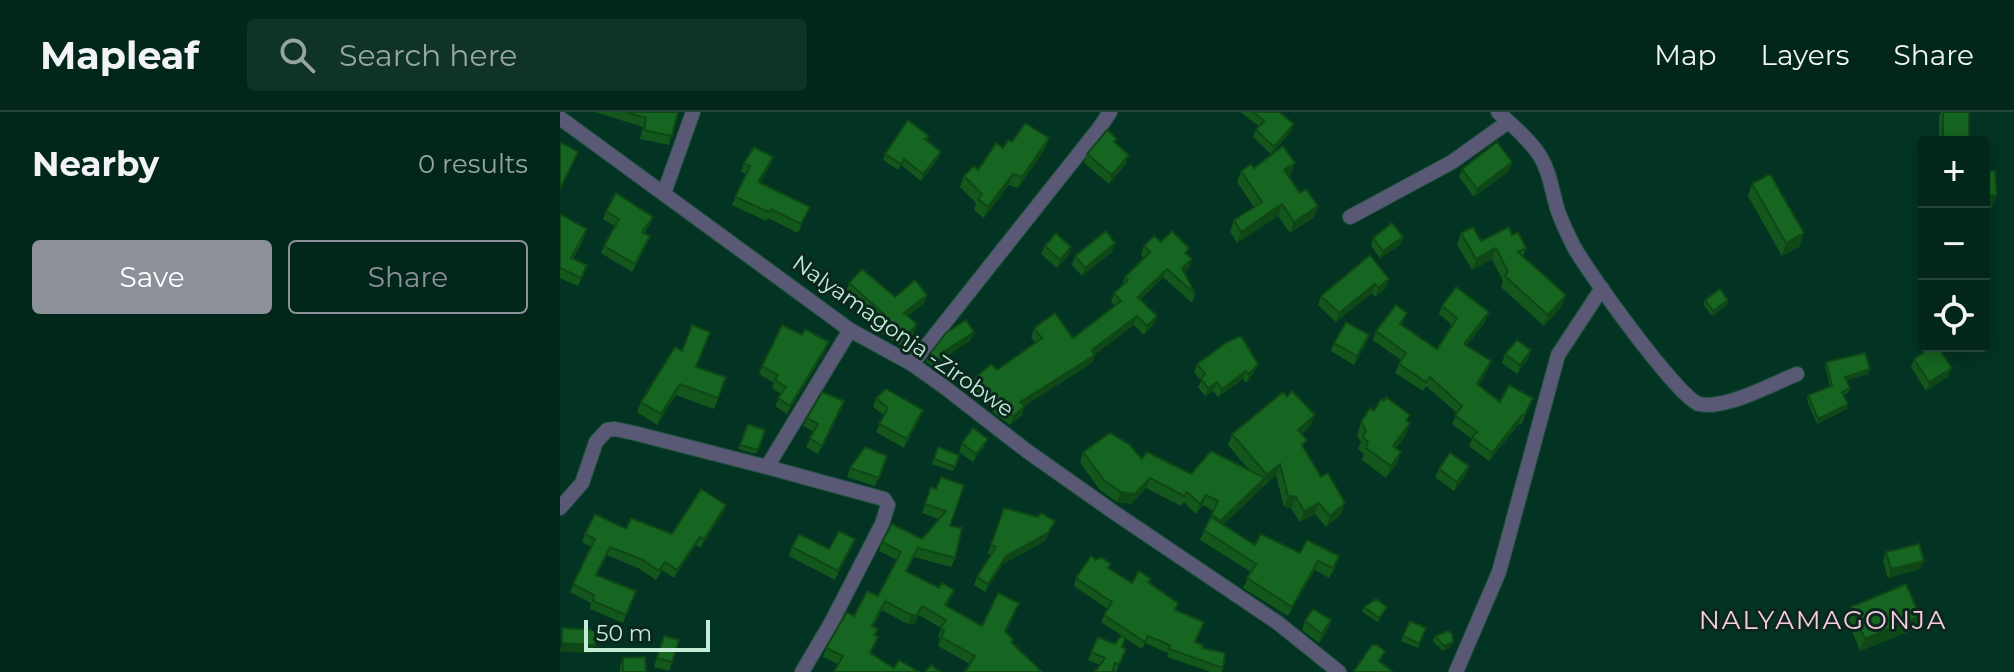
<!DOCTYPE html>
<html lang="en">
<head>
<meta charset="utf-8">
<style>
	body { margin:0; font-family:Montserrat,sans-serif; background:#103327; color:#f1f3f6 }
	.controls { position:absolute; right:24px; top:24px; display:grid; overflow:hidden; border-radius:8px; box-shadow:0 4px 20px #0003 }
	.controls button { width:72px; height:72px; display:grid; place-items:center; padding:0; border:0; border-bottom:2px solid #234439; background:#02271a; color:#f1f3f6; font:40px sans-serif }
	.scale { position:absolute; left:24px; bottom:20px; width:126px; box-sizing:border-box; padding-left:8px; border:4px solid #c4ecd9; border-top:0; font-size:22px; line-height:28px; white-space:nowrap; color:#c4ecd9; -webkit-text-stroke:6px #0c271d; paint-order:stroke }
	.list { margin:0; padding:0; list-style:none }
	h2 { display:flex; justify-content:space-between; align-items:center; height:104px; margin:0; padding:0 32px; font-size:34px }
	h2 small { font-size:26px; font-weight:400; color:#96a5a2 }
	.actions { display:flex; gap:16px; padding:24px 32px }
	.actions a { flex:1; padding:18px 0; border:2px solid #8c9099; border-radius:8px; text-align:center; font-size:28px; color:#8c9099 }
	.actions .main { background:#8c9099; color:#fff }
	.icon { flex:none; width:44px; height:44px; fill:none; stroke:currentColor; stroke-width:2; stroke-linecap:round; stroke-linejoin:round }
	.map { position:relative; flex:none; width:1454px; height:560px; overflow:hidden }
	header { display:flex; align-items:center; gap:48px; box-sizing:border-box; height:112px; padding:0 40px; background:#02271a; border-bottom:2px solid #234439 }
	header strong { font-size:38px }
	nav { display:flex; gap:44px; margin-inline-start:auto; font-size:28px }
	.search { width:560px; height:72px; background:#103327; display:flex; align-items:center; gap:20px; box-sizing:border-box; padding:0 28px; border-radius:8px; color:#96a5a2; font-size:30px }
	main { display:flex }
	aside { flex:1; background:#02271a }
	.map>svg:first-child { display:block }
	.lines { fill:none; stroke-linecap:round; stroke-linejoin:round }
	.minor-casing { stroke:#225140; stroke-width:16 }
	.minor { stroke:#595975; stroke-width:14 }
	.wall { fill:#13571c }
	.shaded-wall { fill:#0f4717 }
	.building { fill:#166521; stroke:#0f4717; stroke-width:2 }
	.labels { text-anchor:middle; dominant-baseline:central; stroke-width:6; stroke-linejoin:round; paint-order:stroke }
	.street-label { font-size:22px; fill:#c4ecd9; stroke:#0c271d }
	.quarter-label { font-size:26px; letter-spacing:2px; fill:#f9cce4; stroke:#0c271d }
</style>
</head>
<body>
<header>
<strong>Mapleaf</strong>
<div class="search"><svg class="icon" aria-label="search" viewBox="0 0 24 24"><circle cx="10" cy="10" r="6"/><path d="M15 15l6 6"/></svg>Search here</div>
<nav><a>Map</a><a>Layers</a><a>Share</a></nav>
</header>
<main>
<aside>
<h2>Nearby<small>0 results</small></h2>
<ul class="list">
</ul>
<div class="actions"><a class="main">Save</a><a>Share</a></div>
</aside>
<div class="map">
<svg width="1454" height="560" viewBox="0 0 1454 560">
	<rect width="100%" height="100%" fill="#033423"/>
	<g class="lines">
		<g class="minor-casing">
			<path id="minor" d="M938,0c14,13 32,28 42,44 10,16 12,35 17,52 4,13 11,27 17,39 14,25 104,151 125,157 26,6 73,-20 98,-30
				M0,6l290,212 62,34 31,22 84,65 85,60 166,112 61,49
				M104,81l29,-81
				M790,105l102,-55 56,-40
				M352,252l188,-237 10,-15
				M207,355l117,32 4,6 -6,19 -50,97 -30,51
				M0,396l22,-25 14,-41 11,-12 8,-1 19,4 133,34 83,-137
				M896,560l43,-100 59,-217 44,-67"/>
		</g>
		<use href="#minor" class="minor"/>
	</g>
	<path class="wall" d="M35,0h83l-9,33 -29,-6 3,-12z
		M680,0h39l12,20 -20,22 -18,-17 3,-7 3,-4z
		M1381,0h28v25l-2,5h-28v-26z
		M369,24l-2,5 11,18 -17,22 -20,-16 -3,5 -15,-10 2,-6z
		M489,26l-4,11 -27,39 -9,-3 -25,33 -10,-8 2,-7 -16,-16 4,-11 14,-6 25,-22 9,-6z
		M555,31l11,21 -17,20 -25,-21 3,-9z
		M213,45l-3,9 -10,17 50,24 -12,26 -30,-15 -2,3 -34,-16 14,-31 -5,-2 3,-9z
		M952,50l-3,9 -35,26 -15,-20 3,-8z
		M694,56l37,6 -3,2 12,17 18,13 -4,11 -24,16 -12,-17 -41,27 -7,-12 4,-11 20,-13 -17,-25 4,-11z
		M1192,72l48,62 -18,10 -34,-60z
		M46,99l47,6 -3,7 -6,9 3,11 -15,28 -31,-19 3,-7 11,-20 -12,-7z
		M0,102l24,24 -11,21 14,6 -9,21 -18,-8z
		M901,121l20,8 31,-6 14,13 -3,8 43,39 -4,11 -18,20 -43,-39 2,-6 -11,-22 -20,11 -15,-26z
		M843,125l-3,8 -20,13 -9,-12 2,-8z
		M601,130l26,13 2,13 -5,4 11,22 -3,9 -29,-26 -22,22 16,17 -3,8 -10,11 -10,-10 -39,29 -3,9 -68,43 -2,9 -12,10 -15,-11 -24,-27 3,-8 23,-9 39,-27 -5,-6 3,-9 39,10 42,-32 -4,-4 3,-9 8,-8 3,-8 19,-19 -3,-3 3,-9z
		M485,134l26,1 -3,9 -11,12 -16,-14z
		M552,140l-30,24 -10,-11 3,-9z
		M829,167l-3,9 -11,9 -3,-4 -36,29 -18,-17 3,-9z
		M289,171l46,14 32,-2 -3,8 -16,13 6,17 -12,14 -25,-17 3,-8 -34,-30z
		M1145,188h23l-1,5 -15,11 -9,-12z
		M882,194l44,15 -20,25 25,15 -3,9 -10,15 22,17 33,-4 -12,27 -2,-1 -30,37 -20,-15 3,-7 -20,-15 5,-11 -31,-27 -3,5 -28,-18 6,-13 -28,-20 3,-9 28,-9 -2,3 35,24 15,-24 -13,-11z
		M809,223l-3,9 -12,21 -23,-14 3,-8z
		M411,228l-29,19 -2,5 -4,4 -10,-6 3,-7z
		M266,238l-39,64 -12,-8 6,-12 -9,-6 2,-5 -15,-9 3,-8z
		M945,242l23,5 -11,15 -15,-11z
		M1354,247l34,18 -22,14 -15,-24z
		M1266,250l42,12 -22,6 3,12 -5,3 3,14 -30,15 -10,-24 1,-5 22,-8 -5,-21z
		M637,252l57,9 -8,10 -3,-4 -25,18 -5,-6 -8,5 -7,-9 3,-6 -7,-9z
		M136,255l30,10 -12,32 -38,-14 -19,30 -20,-13 4,-10z
		M316,286l44,21 -16,29 -28,-16 8,-17 -11,-8z
		M284,289l-26,53 -12,-7 8,-15 -11,-6 4,-8z
		M814,299l36,4 -3,6 3,2 -5,13 -9,12 1,16 -11,14 -24,-18 2,-6 -6,-5 3,-7 -4,-7 4,-13z
		M188,312l17,6 -9,24 -18,-5z
		M750,314l-8,8 2,14 37,66 -15,13 -11,-13 -15,8 -9,-14 -7,-1 -8,-32 -13,12 -1,-2 -1,4 -38,36 32,20 45,8 36,13 -7,12 -14,-8 -27,46 -45,-28 8,-16 -51,-32 13,-29 -10,-6 -7,9 -12,-12 -3,4 -35,-18 -15,16 -14,-2 -17,-12 -20,-28 3,-10 59,7 49,15 59,-3 -22,-26 4,-11z
		M402,331l22,4 -11,15 -14,-10z
		M378,335l21,8 -6,16 -21,-7z
		M327,344l-12,30 -28,-9 3,-9z
		M879,357l27,6 -12,16 -19,-14z
		M371,375l5,2 14,37 5,32 -4,9 -37,-10 -7,15 32,16 15,2 -7,16 35,20 34,-14 -10,20 7,8 -1,3 -42,21 -32,-18 2,-7 -2,-3 3,-8 -22,-13 -5,9h-6l-26,-14 -9,17 2,9 -1,10 -3,8 23,14 25,4 -81,-8 -15,-7 3,-9 28,-32 24,-20 19,-36 -18,-9 3,-9 40,-3 17,-20 -17,-6z
		M166,393l-3,8 -23,35 -4,-3 -22,33 -12,-8 -6,10 -16,-11 -33,-14 -10,20 39,16 -13,32 -33,-14 1,-6 -21,-11 22,-45 -10,-5 3,-8 41,-5 46,5z
		M444,396l51,13 -10,20 -42,23 -18,28 -11,-7 3,-8 14,-22 -3,-2z
		M232,435l37,2 23,-2 -17,33 -46,-24z
		M1326,440l34,17 -32,9 -5,-17z
		M549,457l23,14 19,-4 -2,4 27,27 20,32 27,26 -2,4h-10l-44,-15 1,-4 -23,-10 -3,6 -41,-27 7,-13 -34,-23 2,-8z
		M804,495h23l-9,15 -16,-10z
		M1291,495l69,9 -5,13 -55,22 -13,-32z
		M745,509l23,8 -9,14 -17,-13z
		M866,516l-8,20 -17,-7 2,-5z
		M875,524l16,10 -8,5 -10,-10z
		M538,525l28,12 -10,23 -28,-12z
		M101,532l11,18 -3,9 -15,-4z
		M63,546l23,14h-26v-5z"/>
	<path class="shaded-wall" d="M734,12l-3,8 -20,22 3,-7z
		M1383,25h26l-2,5h-26z
		M489,26l-4,11 -27,39 4,-11z
		M381,40l-3,7 -17,22 2,-7z
		M569,43l-3,9 -17,20 3,-9z
		M213,45l-3,9 -15,25 3,-9z
		M952,50l-3,9 -35,26 3,-8z
		M735,51l-4,11 -11,7 4,-11z
		M453,62l-4,11 -25,33 4,-11z
		M1437,83l-5,13h-8v-12z
		M722,92l-4,12 -41,27 4,-11z
		M758,94l-4,11 -24,16 4,-11z
		M1244,121l-4,13 -18,10 4,-13z
		M843,125l-3,8 -20,13 3,-7z
		M555,131l-3,9 -30,24 3,-8z
		M511,135l-3,9 -11,12 3,-8z
		M936,136l-4,11 -20,11 4,-11z
		M632,147l-3,9 -10,9 3,-9z
		M607,157l-4,8 -28,28 3,-8z
		M829,167l-3,9 -11,9 3,-9z
		M815,172l-3,9 -36,29 3,-9z
		M367,183l-3,8 -23,19 3,-9z
		M1006,183l-4,11 -18,20 4,-11z
		M1168,188l-1,5 -15,11 1,-5z
		M929,200l-3,9 -25,32 3,-9z
		M577,204l-3,9 -42,32 3,-2 -3,8 -75,47 3,-8 72,-52z
		M597,204l-3,8 -10,11 3,-9z
		M357,212l-3,9 -12,14 3,-9z
		M414,220l-3,8 -29,19 -2,5 -4,4 4,-14z
		M809,223l-3,9 -12,21 3,-9z
		M269,230l-3,8 -39,64 3,-8z
		M971,238l-3,9 -11,15 3,-9z
		M931,249l-3,9 -14,23 3,-9z
		M698,252l-4,9 -8,10 3,-9z
		M1392,256l-4,9 -22,14 3,-9z
		M1310,257l-2,5 -25,7 2,-4z
		M686,259l-3,8 -25,18 4,-8z
		M657,270l-4,9 -8,5 3,-8z
		M120,272l-4,11 -19,30 4,-11z
		M284,289l-3,9 -23,44 4,-8z
		M1288,292l-1,5 -30,15 1,-5z
		M465,294l-3,9 -12,10 3,-8z
		M363,298l-3,9 -16,29 3,-9z
		M755,303l-5,11 -16,15 4,-11z
		M962,303l-3,9 -30,37 3,-8z
		M850,311l-5,13 -17,22 5,-12z
		M428,327l-4,8 -11,15 3,-8z
		M841,340l-4,12 -11,14 5,-12z
		M720,352l-4,11 -13,12 4,-12z
		M909,354l-3,9 -12,16 3,-9z
		M590,366l-4,10 -15,16 -14,-2 4,-10z
		M705,366l-4,11 -45,42 4,-10z
		M646,383l-3,10 -7,9 4,-10z
		M728,384l8,1 -5,11 -7,-1z
		M759,391l-4,11 -15,8 4,-11z
		M785,391l-4,11 -15,13 4,-11z
		M166,393l-3,8 -23,35 4,-9z
		M495,409l-10,20 -42,23 -18,28 3,-8 18,-28z
		M140,425l-4,8 -22,33 3,-8z
		M295,427l-3,8 -17,33 3,-9z
		M758,449l-3,9 -27,46 4,-9z
		M1364,449l-4,8 -32,9 3,-9z
		M362,494l-8,18h-6l3,-9z
		M1360,504l-5,13 -55,22 5,-12z
		M771,508l-3,9 -9,14 3,-9z
		M893,530l-2,4 -8,5 1,-5z
		M2,531l33,2 -3,8 -32,-1z"/>
	<path class="building" d="M66,0h52l-6,24 -28,-6 2,-12z
		M693,0h26l15,12 -20,23 -18,-17 8,-9z
		M1383,0h26v25h-26z
		M348,8l21,16 -4,3 16,13 -18,22 -19,-15 -3,5 -16,-10z
		M465,11l24,15 -27,39 -9,-3 -25,33 -10,-8 4,-5 -18,-18 10,-10 4,4 18,-27 7,5 5,-8 4,2z
		M547,18l10,9 -3,3 15,13 -17,20 -25,-21z
		M0,30l18,10 -18,37z
		M937,30l15,20 -35,27 -15,-20z
		M723,34l12,17 -11,7 16,23 6,-4 12,17 -24,16 -12,-18 -41,28 -7,-12 28,-18 -21,-31 10,-7 3,4z
		M194,35l19,10 -15,25 52,25 -9,17 -30,-15 -2,3 -34,-15 15,-31 -6,-3z
		M1424,59h11l2,24 -13,1z
		M1210,62l34,59 -18,10 -34,-59z
		M56,81l37,24 -11,15 8,4 -15,28 -31,-18 15,-27 -13,-8z
		M0,102l27,15 -16,29 16,7 -6,13 -21,-10z
		M832,111l11,14 -20,14 -10,-13z
		M913,115l8,14 28,-14 3,8 6,-3 8,16 -8,4 48,43 -18,20 -43,-39 3,-4 -12,-24 -20,11 -15,-26z
		M546,119l9,12 -30,25 -10,-12z
		M612,119l17,17 -4,5 7,6 -10,9 13,26 -28,-25 -29,28 19,19 -10,10 -10,-10 -45,34 3,5 -75,47 5,4 -12,11 -15,-12 -24,-26 17,-15 6,6 45,-32 -8,-10 21,-15 18,25 48,-37 -7,-8 14,-13 -3,-3 25,-25 -6,-6 10,-10 7,6z
		M496,121l15,14 -11,13 -15,-14z
		M810,143l19,24 -11,9 -3,-4 -36,29 -18,-17z
		M302,157l33,28 20,-17 12,15 -23,18 13,11 -12,14 -25,-17 5,-6 -36,-32z
		M896,175l33,25 -25,32 27,17 -14,23 23,18 9,-17 24,13 -9,18 -2,-1 -30,38 -20,-16 5,-5 -22,-17 7,-9 -32,-29 -4,5 -27,-18 7,-11 -30,-22 20,-26 11,8 -7,11 37,25 20,-31 -15,-12z
		M1160,177l8,11 -15,11 -8,-11z
		M406,208l8,12 -34,22 3,3 -5,4 -9,-6 17,-22z
		M786,210l23,13 -12,21 -23,-13z
		M132,213l18,7 -14,35 30,10 -8,21 -38,-14 -19,30 -20,-12 34,-55 7,4z
		M222,213l20,10 3,-6 24,13 -39,64 -12,-8 8,-11 -11,-7 3,-5 -16,-9z
		M681,224l17,28 -9,10 -3,-3 -24,18 -5,-7 -9,6 -7,-9 4,-5 -8,-10 30,-22z
		M957,228l14,10 -11,15 -15,-11z
		M1374,234h3l15,22 -23,14 -15,-23z
		M1305,241l5,16 -25,8 5,11 -8,4 6,12 -30,15 -10,-24 24,-9 -6,-24z
		M326,277l37,21 -16,29 -28,-15 9,-16 -12,-10z
		M732,279l23,24 -17,15 9,10 -5,5 19,32 7,-4 17,30 -15,13 -11,-13 -15,8 -8,-14 -8,-1 -8,-32 -13,11 -35,-41 51,-42 4,5z
		M262,280l22,9 -22,45 -12,-8 8,-14 -11,-6z
		M826,285l24,18 -4,5 4,3 -17,23 8,6 -10,14 -25,-18 2,-6 -5,-5 3,-7 -5,-8 9,-14 4,3 7,-12 3,2z
		M188,312l17,6 -7,20 -18,-5z
		M413,316l15,11 -12,15 -14,-11z
		M550,321l19,11 13,15 5,-7 44,22 20,-23 54,27 -45,43 -8,-7 6,-13 -12,-6 -6,9 -13,-12 -3,4 -34,-18 -15,16 -14,-2 -17,-12 -21,-28z
		M305,335l22,9 -8,22 -29,-10z
		M378,335l21,8 -4,12 -21,-8z
		M890,341l19,13 -12,16 -18,-13z
		M381,365l23,8 -14,41 12,2 -7,30 -37,-10 -12,23 33,17 3,-5 12,7 -9,15 37,21 16,-33 21,10 -14,28 8,9 -2,2 31,30h-77l10,-16 -34,-19 3,-6 -3,-4 5,-7 -24,-14 -5,9h-6l-26,-14 -13,25 6,3 -4,6 4,2 -8,16 24,15 5,-8 20,12h-85l9,-16 -17,-8 21,-36 7,4 13,-25 11,5 23,-44 -19,-10 10,-18 30,15 24,-28 -21,-7 6,-17 5,2z
		M141,377l25,16 -22,34 -4,-2 -23,33 -12,-8 -6,9 -16,-11 -33,-13 -14,28 40,16 -10,24 -33,-14 1,-6 -21,-11 22,-45 -10,-5 10,-20 31,15 5,-11 41,16z
		M444,396l34,9 3,-4 14,8 -7,12 -42,23 -18,28 -11,-7 19,-30 -5,-2z
		M651,405l44,28 6,-11 39,19 7,-13 32,16 -6,12 -15,-7 -26,46 -45,-29 9,-14 -52,-34z
		M279,419l16,8 -17,32 -46,-24 7,-13 30,15z
		M1359,432l5,17 -33,8 -5,-17z
		M531,444l5,4 5,-3 10,7 -3,4 24,15 7,-12 12,8 -3,3 30,21 -3,7 29,12 -9,20 8,3 -1,3 23,5 -2,15 -54,-19 1,-4 -22,-9 -3,6 -41,-27 8,-13 -36,-24z
		M1346,472l14,32 -55,23 -14,-32z
		M816,487l11,8 -8,11 -15,-11z
		M753,497l18,11 -9,14 -17,-13z
		M850,509l16,7 -7,16 -16,-8z
		M2,516l33,2v15l-33,-2z
		M888,519l4,3 1,8 -9,4 -9,-10z
		M104,524l15,4 -7,22 -15,-4z
		M561,524l4,2 -3,9 4,2 -7,16 -4,-2 -3,9h-17l10,-14 -14,-6 7,-15 17,7z
		M812,533h5l8,6 -6,10 14,11h-38l-1,-1z
		M85,545l1,15h-23v-14z
		M371,553l9,7h-15z"/>
	<g class="labels">
		<g class="street-label">
			<text transform="translate(343 224) rotate(35)">Nalyamagonja -Zirobwe</text>
		</g>
		<g class="quarter-label">
			<text x="1263" y="508">NALYAMAGONJA</text>
		</g>
	</g>
</svg>
<div class="controls">
<button>+</button>
<button>−</button>
<button><svg class="icon" aria-label="locate" viewBox="0 0 24 24"><circle cx="12" cy="12" r="6"/><path d="M12 2v4M12 18v4M2 12h4M18 12h4"/></svg></button>
</div>
<div class="scale">50 m</div>
</div>
</main>
</body>
</html>
